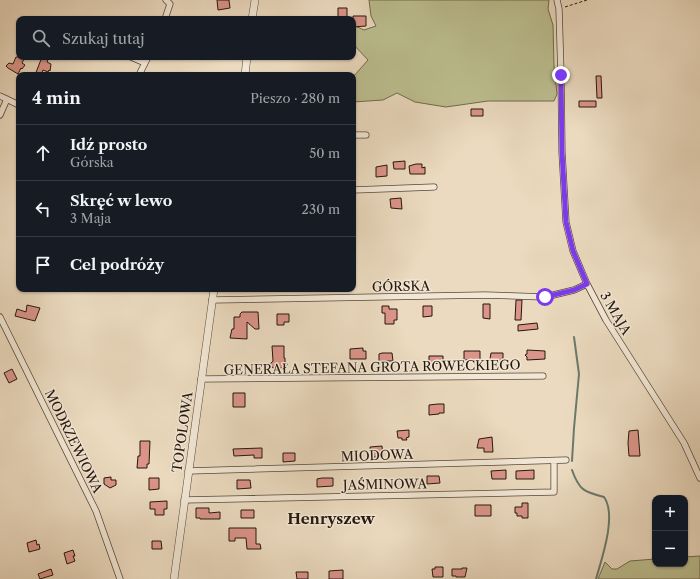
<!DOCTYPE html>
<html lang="pl">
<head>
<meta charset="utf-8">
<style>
	body { margin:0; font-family:"Libre Caslon Text",serif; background:#20242c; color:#f1f3f6 }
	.controls { position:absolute; right:12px; bottom:12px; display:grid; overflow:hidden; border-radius:8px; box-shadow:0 1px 3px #0004 }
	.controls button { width:36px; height:36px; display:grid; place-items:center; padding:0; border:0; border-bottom:1px solid #363941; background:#171b24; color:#f1f3f6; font:20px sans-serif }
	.stop { position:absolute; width:12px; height:12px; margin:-9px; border:3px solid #7c3aed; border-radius:50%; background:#fff }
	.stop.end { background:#7c3aed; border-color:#fff; box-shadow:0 1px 4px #0008 }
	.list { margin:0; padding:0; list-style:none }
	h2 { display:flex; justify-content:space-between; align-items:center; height:52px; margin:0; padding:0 16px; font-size:17px }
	h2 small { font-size:13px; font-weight:400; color:#9ea1a6 }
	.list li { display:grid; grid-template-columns:26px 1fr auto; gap:12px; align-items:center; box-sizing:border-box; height:56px; padding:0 16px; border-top:1px solid #363941 }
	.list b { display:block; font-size:15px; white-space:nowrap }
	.list p { margin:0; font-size:13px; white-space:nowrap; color:#9ea1a6 }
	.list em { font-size:13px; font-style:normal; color:#9ea1a6 }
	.icon { flex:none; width:22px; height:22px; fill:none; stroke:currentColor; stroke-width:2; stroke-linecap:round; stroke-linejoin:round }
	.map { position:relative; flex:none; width:700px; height:579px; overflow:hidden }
	.search { position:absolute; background:#171b24; box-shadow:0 1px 3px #0004; left:16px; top:16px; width:340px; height:44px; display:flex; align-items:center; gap:10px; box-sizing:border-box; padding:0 14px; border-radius:8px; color:#9ea1a6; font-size:15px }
	.panel { position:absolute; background:#171b24; box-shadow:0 1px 3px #0004; left:16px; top:72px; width:340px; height:220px; border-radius:8px }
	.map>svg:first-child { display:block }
	.green { fill:#bcbe8f; stroke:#706a4e }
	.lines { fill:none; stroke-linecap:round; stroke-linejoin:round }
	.stream { stroke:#6a796d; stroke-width:2 }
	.building { fill:#db9489; stroke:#24170e }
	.minor-casing { stroke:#56483a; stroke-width:7 }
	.tertiary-casing { stroke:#56483a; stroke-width:8 }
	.path { stroke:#24170e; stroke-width:1; stroke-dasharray:3 2; stroke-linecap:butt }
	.minor { stroke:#f2e7d5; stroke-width:5.5 }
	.tertiary { stroke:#f2e7d5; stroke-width:7 }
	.route { stroke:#7c3aed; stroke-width:5 }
	.labels { text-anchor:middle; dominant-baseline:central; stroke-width:3; stroke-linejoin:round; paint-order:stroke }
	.street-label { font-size:13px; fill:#24170e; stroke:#f2e7d5 }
	.quarter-label { font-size:15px; font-weight:bold; fill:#24170e; stroke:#f2e7d5 }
</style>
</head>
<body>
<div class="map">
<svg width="700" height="579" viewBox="0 0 700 579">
	<rect width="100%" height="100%" fill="#ebdabf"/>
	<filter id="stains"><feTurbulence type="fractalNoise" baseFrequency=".005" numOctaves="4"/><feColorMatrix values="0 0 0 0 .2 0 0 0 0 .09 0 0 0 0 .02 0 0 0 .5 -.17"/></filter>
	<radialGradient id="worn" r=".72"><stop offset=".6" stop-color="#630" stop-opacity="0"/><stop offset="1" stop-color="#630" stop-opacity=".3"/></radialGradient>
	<path class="green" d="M369,0h180l-1,9 5,16 1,41 3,28 -3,7h-66l-42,6 -31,-5 -18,-9 -14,7 -30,2v-25l15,-17 -15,-16v-19l11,5 12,-4 -5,-10z
		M700,556v23h-102l7,-17 7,7h5l13,-8 25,-2v5h30v-7z"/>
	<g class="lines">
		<path class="stream" d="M572,461l2,-33 5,-54 -5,-37
			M572,470c7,20 12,22 32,27 13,18 -2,61 -8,82"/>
	</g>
	<path class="building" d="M217,0h12l1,8 -12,2z
		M338,8h9v11h-9z
		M353,16h13v10l-13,1z
		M16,57h9l-3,6 3,2 -3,4 -1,-1 -3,6 -10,-6 -2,-2 3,-3 4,1z
		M42,57h7l-2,5 4,2 -1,7 -1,-1 -1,2 -5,-2 -2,5h-6z
		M596,76h5l1,22h-5z
		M579,101h17v6h-17z
		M471,109h12v7h-12z
		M405,161v8h-11l-1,-7z
		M416,164h6v4l3,-1v7h-15l-1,-8z
		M387,165v11l-11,1v-10z
		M401,198l1,11 -11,-1 -1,-9z
		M516,300h6l-1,20h-6z
		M483,304h7v15l-7,-1z
		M27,305l13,3 -5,13 -20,-5 2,-7 9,3z
		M382,306h7v3h8v11h-3v4h-9v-11h-3z
		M423,306h9v10l-9,1z
		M242,312h16l1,17h-4l-8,-7v17l-17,-1 2,-9h2v-12h6v-3z
		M277,314h12v8h-5v3h-7z
		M537,323l1,6 -20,2v-6z
		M272,346h12v12h1v4l3,2 -4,4h-11l-3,-4 3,-3z
		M363,348v3h3v8h-16v-10z
		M527,350l18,1v8l-18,1v-3l-2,-2 2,-1z
		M464,351h16v13h-6v-4h-10z
		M382,353h10l1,8h-14v-7z
		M491,353h12v10l-6,1v-2l-6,-2 -1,-1z
		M429,356h14v7l-14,1z
		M12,369l5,10 -8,4 -5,-10z
		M233,393h12v14h-12z
		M438,404h6v9h-5v1l-10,1v-10z
		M409,430v7l-3,1 1,2h-5v-2h-4l-1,-7z
		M638,430l2,26h-11l-1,-13 1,-12z
		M492,437l1,15h-9v-4h-7l2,-9z
		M140,441h10l-1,23h-2v4h-10l1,-12h2z
		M382,446l1,11h-12l-1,-10z
		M262,448v10h-8v-3l-20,1 -1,-7z
		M283,453h12v8l-12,1z
		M506,470v9h-14l-1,-8z
		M534,470v9h-18v-8z
		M427,476h12l1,7 -13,1z
		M111,477v3h5v5l-6,3 -6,-4v-6z
		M149,478h10v11l-10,1z
		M322,478h11v8l-16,1v-8z
		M237,480h13l1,8 -14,1z
		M167,501v8h-3v6h-9v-6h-5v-7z
		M522,503h6v15h-6v-2h-5v-3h-2v-6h7z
		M475,505h16v11h-16z
		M196,508h13v5l11,-1v7h-20v-1h-4z
		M241,510h13v8h-13z
		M229,528h27v16h4l1,5h-14l-1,-11h-11v3h-6z
		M36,540l1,5 2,-1 1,5 -11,3 -2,-9z
		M152,541h9l1,8h-10z
		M73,550l2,6h-2l2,5 -8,3 -3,-11z
		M435,567h8v10h-10l-1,-8h3z
		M462,568h5l-2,9h-9v-1h-4v-7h10z
		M51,569l2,6 -13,4 -2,-5z
		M343,570v9h-14v-8z
		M296,572h12v7h-11z"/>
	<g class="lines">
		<g class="minor-casing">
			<path id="minor" d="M557,0l2,9 2,66 1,77 4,70 7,29 14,33 19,36 78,123 16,35
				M165,19l5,-15 -4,-4
				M131,57l14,6
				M139,75l9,-18
				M0,96l19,9
				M0,115l7,-16
				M353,135h13
				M353,190l81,-3
				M212,300l273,-5 60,2 29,-7 13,-6
				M0,317l96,194 24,68
				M201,379l342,-3
				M188,471l378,-11
				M184,500l370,-8v-31"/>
		</g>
		<g class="tertiary-casing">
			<path id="tertiary" d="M252,19l3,-19
				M245,75l2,-18
				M174,579l40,-290"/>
		</g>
		<path class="path" d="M565,7l22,-7"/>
		<use href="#minor" class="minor"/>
		<use href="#tertiary" class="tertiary"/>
	</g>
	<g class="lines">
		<path class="route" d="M545,297l29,-7 13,-6 -14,-33 -7,-29 -4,-70 -1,-77"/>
	</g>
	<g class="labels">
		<g class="street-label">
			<text transform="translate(401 286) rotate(-1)">GÓRSKA</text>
			<text transform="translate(616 313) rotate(60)">3 MAJA</text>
			<text transform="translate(372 367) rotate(-1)">GENERAŁA STEFANA GROTA ROWECKIEGO</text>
			<text transform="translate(182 432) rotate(-82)">TOPOLOWA</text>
			<text transform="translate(74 441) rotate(64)">MODRZEWIOWA</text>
			<text transform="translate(377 455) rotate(-2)">MIODOWA</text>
			<text transform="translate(385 484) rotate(-1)">JAŚMINOWA</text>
		</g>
		<g class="quarter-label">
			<text x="331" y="518">Henryszew</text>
		</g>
	</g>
	<rect width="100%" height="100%" filter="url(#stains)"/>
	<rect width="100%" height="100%" fill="url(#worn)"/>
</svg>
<div class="controls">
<button>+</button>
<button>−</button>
</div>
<div class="stop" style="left:545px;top:297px"></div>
<div class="stop end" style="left:561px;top:75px"></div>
<div class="search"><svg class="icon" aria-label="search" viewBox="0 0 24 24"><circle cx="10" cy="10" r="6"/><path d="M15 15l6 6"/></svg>Szukaj tutaj</div>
<section class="panel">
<h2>4 min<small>Pieszo · 280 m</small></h2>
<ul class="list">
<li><svg class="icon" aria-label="ahead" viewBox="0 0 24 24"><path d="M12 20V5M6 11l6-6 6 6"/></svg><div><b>Idź prosto</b><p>Górska</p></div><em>50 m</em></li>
<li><svg class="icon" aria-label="left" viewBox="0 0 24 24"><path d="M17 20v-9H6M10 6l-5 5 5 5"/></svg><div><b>Skręć w lewo</b><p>3 Maja</p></div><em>230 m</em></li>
<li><svg class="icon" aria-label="arrive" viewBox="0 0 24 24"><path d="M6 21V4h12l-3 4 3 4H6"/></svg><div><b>Cel podróży</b></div></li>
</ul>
</section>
</div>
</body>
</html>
